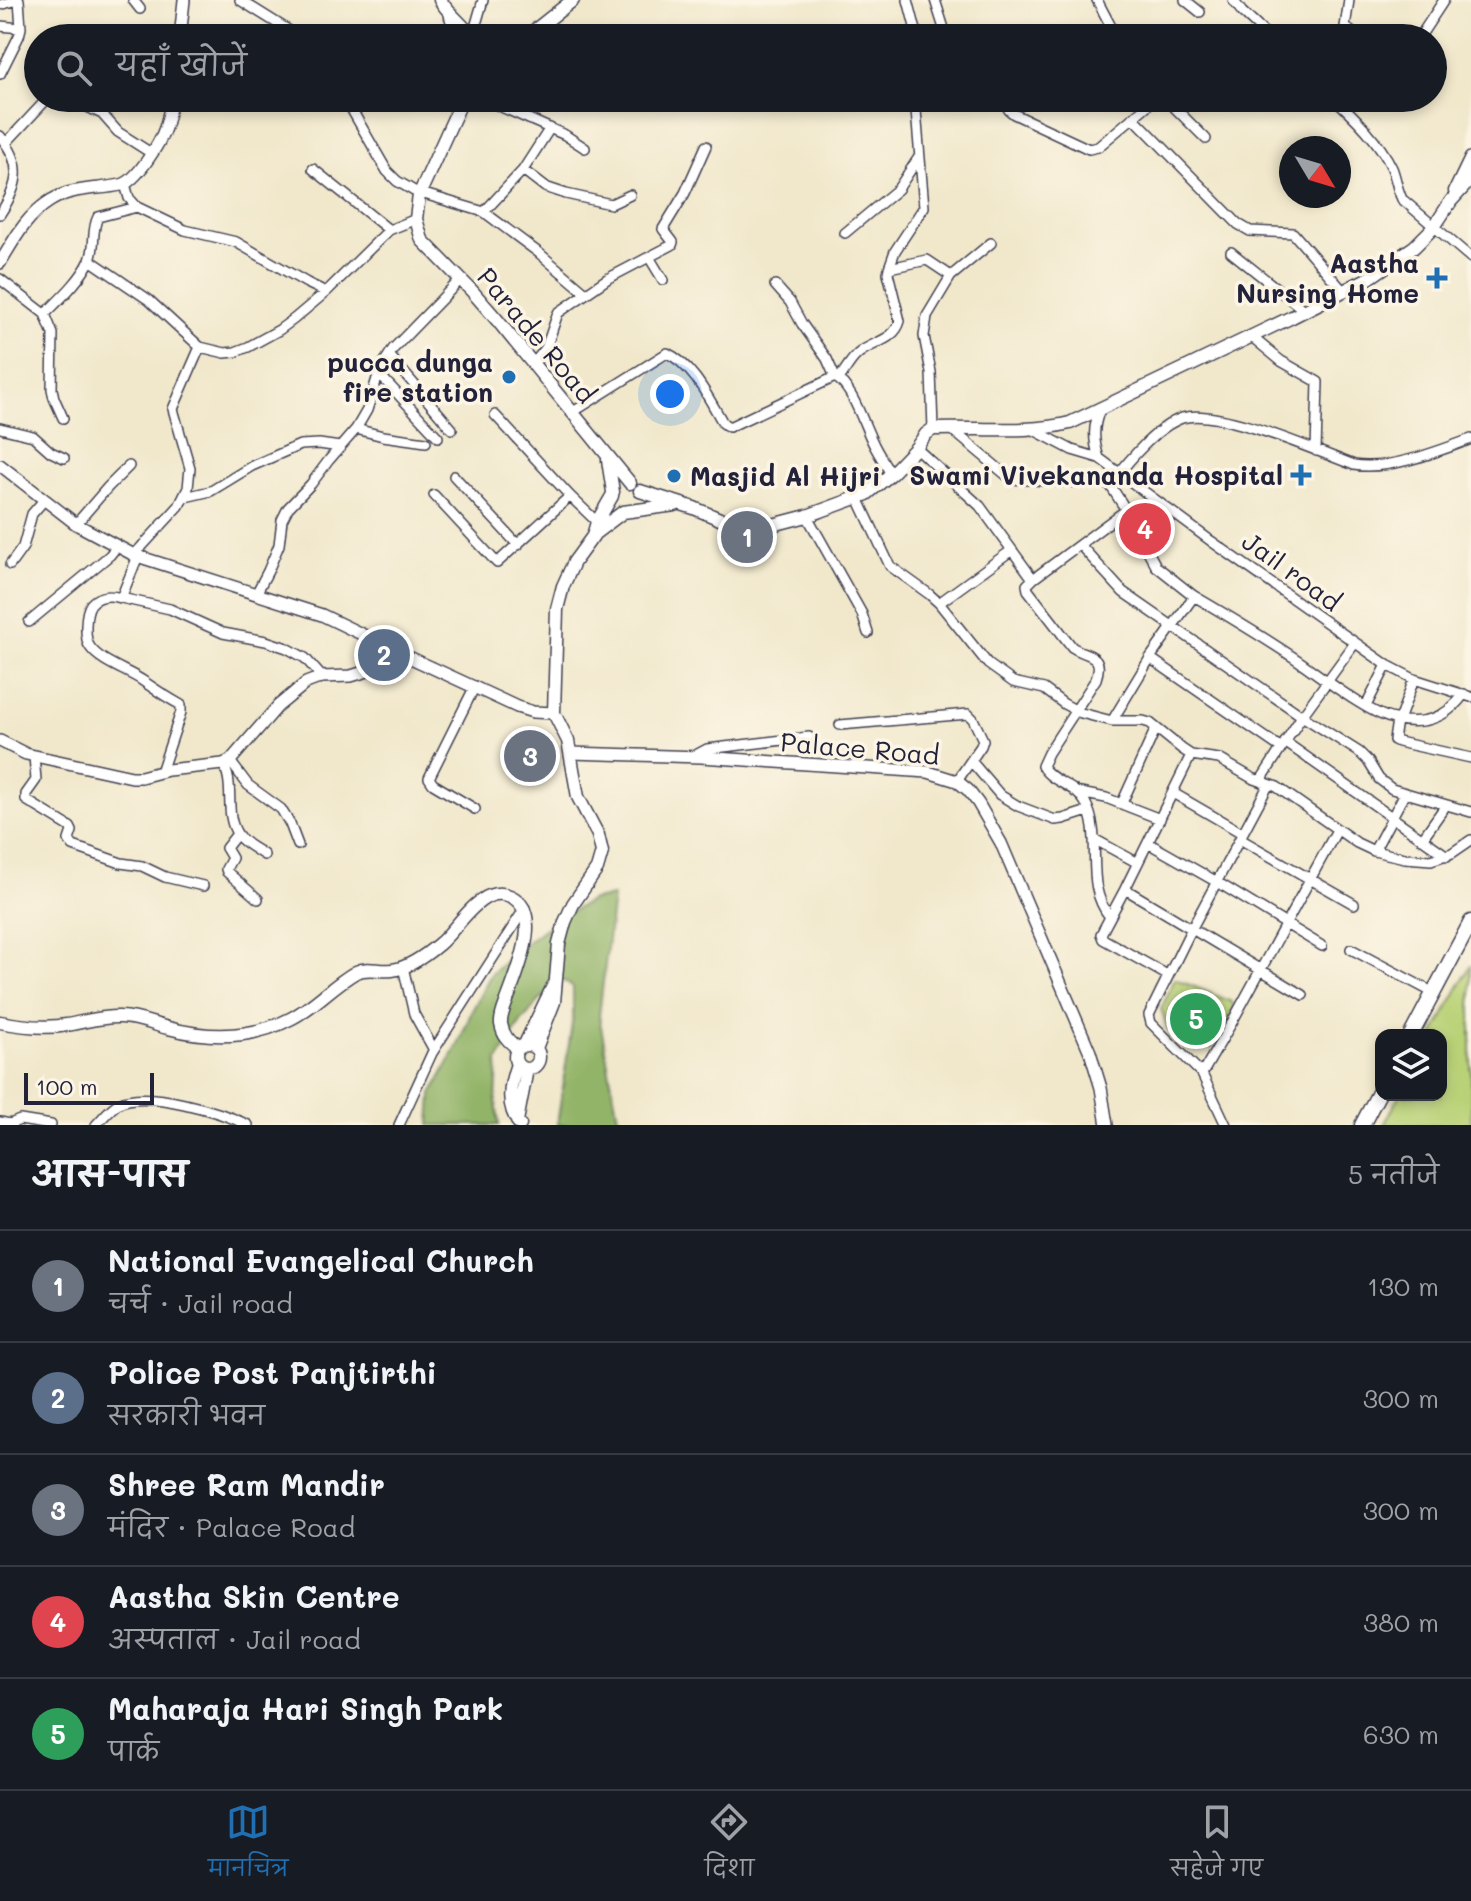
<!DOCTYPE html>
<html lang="hi">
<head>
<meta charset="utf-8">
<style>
	body { margin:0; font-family:Mali,"Playpen Sans Deva",sans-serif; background:#242831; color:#f1f3f6 }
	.controls { position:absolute; right:24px; bottom:24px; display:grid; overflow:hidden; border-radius:16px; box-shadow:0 4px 12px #0003 }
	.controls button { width:72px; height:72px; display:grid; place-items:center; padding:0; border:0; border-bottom:2px solid #363941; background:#171b24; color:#f1f3f6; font:40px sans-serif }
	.compass { position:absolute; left:1279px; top:136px; width:72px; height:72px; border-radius:50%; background:#171b24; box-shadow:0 4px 12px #0003; rotate:128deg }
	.scale { position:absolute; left:24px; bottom:20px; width:130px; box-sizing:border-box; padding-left:8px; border:4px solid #22223b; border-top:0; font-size:22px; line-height:28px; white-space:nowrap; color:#22223b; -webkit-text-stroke:6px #fcf5e5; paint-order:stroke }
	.you { position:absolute; left:670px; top:394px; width:28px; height:28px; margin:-20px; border:6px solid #fff; border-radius:50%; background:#1a73e8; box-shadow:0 0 0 12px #1a73e833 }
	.badge { display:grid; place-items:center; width:52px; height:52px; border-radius:50%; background:#1f6fb2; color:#fff; font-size:26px; font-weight:700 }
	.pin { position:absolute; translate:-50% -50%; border:4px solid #fff; box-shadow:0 2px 8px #0006 }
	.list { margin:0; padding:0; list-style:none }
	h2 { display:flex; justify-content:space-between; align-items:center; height:104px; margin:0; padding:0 32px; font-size:34px }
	h2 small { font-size:26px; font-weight:400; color:#9ea1a6 }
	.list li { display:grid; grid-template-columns:52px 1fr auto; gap:24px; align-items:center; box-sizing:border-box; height:112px; padding:0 32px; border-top:2px solid #363941 }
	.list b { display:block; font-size:30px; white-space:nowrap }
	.list p { margin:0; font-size:26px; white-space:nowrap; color:#9ea1a6 }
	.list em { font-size:26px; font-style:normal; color:#9ea1a6 }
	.icon { flex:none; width:44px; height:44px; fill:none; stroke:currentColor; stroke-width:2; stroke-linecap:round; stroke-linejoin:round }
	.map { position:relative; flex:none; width:1471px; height:1125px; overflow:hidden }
	.search { position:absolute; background:#171b24; box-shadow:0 4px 12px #0003; left:24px; right:24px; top:24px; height:88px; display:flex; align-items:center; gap:20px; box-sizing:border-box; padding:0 28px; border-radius:44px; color:#9ea1a6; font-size:30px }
	.sheet { height:664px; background:#171b24 }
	nav { display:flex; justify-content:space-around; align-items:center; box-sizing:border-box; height:112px; border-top:2px solid #363941; background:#171b24; font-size:22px; color:#9ea1a6 }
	nav a { display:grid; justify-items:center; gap:4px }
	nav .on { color:#1f6fb2 }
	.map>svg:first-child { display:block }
	.green { fill:#b9d277; stroke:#6e7a59; stroke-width:2 }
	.forest { fill:#92b468; stroke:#5a6b52; stroke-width:2 }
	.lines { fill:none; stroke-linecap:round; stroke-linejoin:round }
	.minor-casing { stroke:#414051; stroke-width:12 }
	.tertiary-casing { stroke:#414051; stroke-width:14 }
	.secondary-casing { stroke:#414051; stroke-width:15 }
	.primary-casing { stroke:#414051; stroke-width:17 }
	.minor { stroke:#fff; stroke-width:9 }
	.tertiary { stroke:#fff; stroke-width:11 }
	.secondary { stroke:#fff; stroke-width:12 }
	.primary { stroke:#fff; stroke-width:14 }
	.poi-dot { fill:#1f6fb2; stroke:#fcf5e5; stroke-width:3 }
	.labels { text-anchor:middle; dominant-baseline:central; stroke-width:7; stroke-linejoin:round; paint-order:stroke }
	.poi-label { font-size:26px; font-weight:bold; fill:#22223b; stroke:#fcf5e5; text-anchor:end }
	.street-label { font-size:26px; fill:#22223b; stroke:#fcf5e5 }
</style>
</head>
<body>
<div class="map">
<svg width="1471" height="1125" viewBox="0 0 1471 1125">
	<rect width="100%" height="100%" fill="#fcf5e5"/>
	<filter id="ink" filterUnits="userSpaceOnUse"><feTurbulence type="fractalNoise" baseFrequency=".0125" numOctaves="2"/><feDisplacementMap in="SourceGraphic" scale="16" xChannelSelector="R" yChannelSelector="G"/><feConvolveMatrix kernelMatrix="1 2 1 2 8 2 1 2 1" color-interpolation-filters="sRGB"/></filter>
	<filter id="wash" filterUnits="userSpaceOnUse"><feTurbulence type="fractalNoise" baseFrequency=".006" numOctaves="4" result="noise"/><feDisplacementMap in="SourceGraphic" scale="32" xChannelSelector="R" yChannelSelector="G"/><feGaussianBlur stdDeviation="1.8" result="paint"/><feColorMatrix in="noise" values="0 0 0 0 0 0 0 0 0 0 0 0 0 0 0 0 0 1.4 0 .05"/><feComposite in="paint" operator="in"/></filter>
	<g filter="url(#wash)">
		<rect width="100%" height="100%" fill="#f1e8cc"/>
		<path class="green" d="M1471,965v160h-87l16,-30h41v-60h-8z
			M1175,979l57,23 2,6 -22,40 -12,-1 -32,-18 -7,-20z"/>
		<path class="forest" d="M613,897l-14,119 19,101 8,8h-69l16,-108v-30l-14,-9 -38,44 -23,39 -2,39 3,25h-69l2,-31 25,-47 14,-34 20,-39 32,-29 37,-28 32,-17z"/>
	</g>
	<g filter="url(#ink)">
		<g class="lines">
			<g class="minor-casing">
				<path id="minor" d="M133,0l7,9
					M240,0l61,38
					M908,0l10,38
					M935,0l12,38
					M1097,0l20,38
					M1185,0l15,12
					M1233,0l9,12 28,26
					M1349,0l-4,27 15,11
					M0,5l17,-5
					M0,26l21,2
					M472,38l11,-38
					M1419,38l25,-38
					M0,74l19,-38 2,-8 -2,-28
					M69,98l33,16 16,18 33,21
					M345,98l42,73 10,10 17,10 70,21 55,41 47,40
					M481,98l84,37 20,13
					M1002,98l7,12 5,4 75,35 9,-2 58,-49
					M1165,98l41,41
					M1334,98c22,20 45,43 58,70 4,10 5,21 10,31l69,59
					M1134,118l104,106 12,7 43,2 51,59
					M0,136c24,28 19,49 0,78
					M6,143l42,-45
					M313,169l76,61
					M523,170l22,17 21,7 45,10 19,-9
					M125,184l4,14 8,9 48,23 51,12 71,41 19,9
					M484,212l39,-42 27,-42
					M845,233l53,-44 21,-32
					M1231,252l74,59
					M649,257l23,-12 1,-3 -10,-13 22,-36 21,-47
					M90,260l59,40 51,47 25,6 10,-1 13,-5 31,-17 15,-11 32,-27 63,-62 27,-11
					M889,268l38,-8 24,16
					M0,279l45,35 8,20 -1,55 2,9 9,20
					M775,285l15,17 12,22 25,35 8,18c18,10 29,49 39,68 5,10 11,19 17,29
					M45,314c15,-15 36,-34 45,-54 6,-14 1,-30 8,-43l39,-10
					M1252,337l29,24 37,21 -2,69
					M389,355l63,74
					M533,364l13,-16 12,-35 49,-34 42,-22 14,23
					M378,373l60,64
					M839,379c6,-8 12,-20 20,-26 14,-11 36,-13 41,-32l-12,-48 1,-5 6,-17 29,-44 -9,-109
					M573,412l94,-59c26,12 42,46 56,70l6,4 106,-50
					M495,415l75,81 27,26
					M0,428l33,8 18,16 13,6
					M950,428l61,51 101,5
					M356,429l27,7 43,6
					M933,429l-2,-57 -7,-36 3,-20 24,-40 40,-33
					M1032,429l40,21 27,8 112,83 176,124 27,14 57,18
					M916,448l64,58 53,73 93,-69 30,56 38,30 -44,62 -38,63
					M1099,458c-6,-19 -6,-31 1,-49
					M454,476l64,69
					M434,495l63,68 73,-67
					M185,497l26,-6 41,-25 48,-21 19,-1 21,3
					M858,498l32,68 39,28 10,9 49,61 25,18 31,7 20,15 17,9 31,8h31l7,2 32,26 9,6 28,4 33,19 25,9 80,56 17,8 31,7 26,2 21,-7 19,-13
					M1126,510l-14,-22 2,-8c15,-20 44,-54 68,-62 36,-11 134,33 172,47 34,6 85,-14 117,-26
					M807,516l55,98 6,19
					M76,524l32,-37 21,-21
					M1080,545l43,47 179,124 57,36 9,9 11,18 13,10 79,23
					M134,555l45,-49 9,-18 2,-20 -17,-59 27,-62
					M138,556l-17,42c-10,-3 -22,-3 -30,6 -6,8 -7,35 -1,43 10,15 39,24 53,34 13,9 25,17 38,24v7l-20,60
					M10,565l13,-18 9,-33 12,-14
					M1033,579l-6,6 1,5 44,57c15,10 33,6 24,32l-48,74 -6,13c9,16 33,19 43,36 20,37 -3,81 25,115
					M256,594l12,-23 11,-26 3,-25 6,-12 23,-24 18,-24 27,-31 11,-19 13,-41 13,-20 68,-70
					M1194,596c36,21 71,42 105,65 23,16 70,53 95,58 29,7 52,0 70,-25
					M121,598l49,11 53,24 43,8 21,7 18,10 17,19
					M939,603l73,-53
					M29,622l81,-67 7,-9
					M1150,658l131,90
					M1414,679l-13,36 -4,5 -3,20 4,2 73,16
					M475,686l-46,92 4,6 42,25
					M1366,706l21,-41
					M840,725l128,-11 5,5 10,21 -2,6 -24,35
					M1285,742l162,114
					M34,756l2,24 -10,14v6l44,27 2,4 -3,9 4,6 48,17 21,3 23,11 38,9
					M694,756l13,-7 102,-12
					M230,761l18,24 33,24 9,15 8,21
					M971,761l29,34 18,11 37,14 8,-1 25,-8
					M223,764c13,21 0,50 15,71 5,8 18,14 26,20
					M1261,780l41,-64 53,-73
					M1075,792l31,6 54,21
					M1173,793l69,40
					M1122,803l34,-75
					M237,834l-11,14 6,10 -6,11 1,3 31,27
					M1094,839l44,24
					M1240,839l114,65
					M1422,839l24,-34
					M1148,843l69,39 105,64
					M1374,851l31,-58
					M1125,889l178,106
					M1351,949l83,44
					M403,967l11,47 20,36
					M1167,975l-64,-36 -2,-5 24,-45 66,-134
					M1202,1074l29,-50 106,-194
					M0,1122l10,2 10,-4 31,5
					M96,1125c7,-7 14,-17 23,-22 28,-14 102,9 129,22
					M399,1125l33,-72 93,-145
					M1226,1125l-24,-51 -51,-51 -2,-8 43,-87 77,-144"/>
			</g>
			<g class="tertiary-casing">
				<path id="tertiary" d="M180,38l4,-38
					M0,263c14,-23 26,-47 50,-62 22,-14 46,-11 71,-16 15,-3 39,-42 44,-57 3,-9 5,-20 7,-30
					M0,465l76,59 58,31 188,60 89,43 106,49 16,5 21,1
					M0,741l26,13 106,23h9l27,-7 55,-6 7,-3 48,-55 28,-23 16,-6 29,-1 60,-18
					M571,753l130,4 227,15 29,9 11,9 10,13 23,40 89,209 11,36 6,37"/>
			</g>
			<g class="secondary-casing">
				<path id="secondary" d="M440,0c9,15 23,23 32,38
					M451,17l8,21
					M525,38l48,-38
					M463,98l-44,97 -3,24 6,21 50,51 26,30 132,162
					M1455,191l16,-33
					M608,460l5,32
					M640,491l54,17 47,20h20l46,-12 60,-22 24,-20 25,-26 10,-14 7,-5c45,-2 93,5 137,-6l222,-106 77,-39 45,-31 20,-20 17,-26 20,-22
					M594,534l29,-22 52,-7
					M0,1022c21,4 45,7 67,3 18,-3 34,-9 54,-8 16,0 31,7 47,11 42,11 85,11 124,-10 23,-12 41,-33 64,-46 13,-6 23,0 36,-2 17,-2 34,-15 47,-26 19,-15 42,-61 71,-48 34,15 8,74 -1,99 -3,9 -9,20 -8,29 2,12 8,18 17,24
					M525,1044l28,-58
					M515 1057a12 12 0 1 1 24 0a12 12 0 1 1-24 0Z
					M536,1048l18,-46 5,-58 6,-22 8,-18 24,-35 5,-17 -4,-17 -20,-38 -10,-56 -14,-28 3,-104 6,-23 11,-24 19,-26 4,-14 15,-26
					M517,1064c-8,22 -11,42 3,61
					M517,1121l10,-52"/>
			</g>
			<g class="primary-casing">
				<path id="primary" d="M1411,1035l60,-113
					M1362,1125l19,-36"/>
			</g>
			<use href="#minor" class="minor"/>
			<use href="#tertiary" class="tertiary"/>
			<use href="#secondary" class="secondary"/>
			<use href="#primary" class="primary"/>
		</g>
	</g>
	<g class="poi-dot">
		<path d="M1433 266h8v8h8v8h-8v8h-8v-8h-8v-8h8z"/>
		<circle cx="509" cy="377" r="8"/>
		<path d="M1297 463h8v8h8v8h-8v8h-8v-8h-8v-8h8z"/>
		<circle cx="674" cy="476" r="8"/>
	</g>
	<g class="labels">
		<g class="poi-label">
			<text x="1419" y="263">Aastha<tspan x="1419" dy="30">Nursing Home</tspan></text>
			<text x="493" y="362">pucca dunga<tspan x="493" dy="30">fire station</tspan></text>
			<text x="1283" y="475">Swami Vivekananda Hospital</text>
			<text x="690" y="476" text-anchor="start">Masjid Al Hijri</text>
		</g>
		<g class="street-label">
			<text transform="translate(537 335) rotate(50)">Parade Road</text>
			<text transform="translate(1292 571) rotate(36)">Jail road</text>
			<text transform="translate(860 748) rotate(5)">Palace Road</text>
		</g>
	</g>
</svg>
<div class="controls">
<button><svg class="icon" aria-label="layers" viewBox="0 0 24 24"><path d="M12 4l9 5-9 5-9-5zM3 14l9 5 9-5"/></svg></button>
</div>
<svg class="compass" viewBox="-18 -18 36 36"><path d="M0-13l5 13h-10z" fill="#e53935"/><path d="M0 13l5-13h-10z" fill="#9ea1a6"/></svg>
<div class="scale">100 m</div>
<div class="you"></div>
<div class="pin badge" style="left:747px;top:537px;background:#6b7280">1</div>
<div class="pin badge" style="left:384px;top:655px;background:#5c6f8a">2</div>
<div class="pin badge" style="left:530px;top:756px;background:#6b7280">3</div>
<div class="pin badge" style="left:1145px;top:529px;background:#e0444e">4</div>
<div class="pin badge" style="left:1196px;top:1019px;background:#2e9e5b">5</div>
<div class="search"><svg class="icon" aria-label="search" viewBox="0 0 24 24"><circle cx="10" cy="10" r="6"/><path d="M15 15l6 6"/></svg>यहाँ खोजें</div>
</div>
<section class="sheet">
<h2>आस-पास<small>5 नतीजे</small></h2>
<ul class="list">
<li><span class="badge" style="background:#6b7280">1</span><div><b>National Evangelical Church</b><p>चर्च · Jail road</p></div><em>130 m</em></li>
<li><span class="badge" style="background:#5c6f8a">2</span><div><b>Police Post Panjtirthi</b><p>सरकारी भवन</p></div><em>300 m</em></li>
<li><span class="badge" style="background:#6b7280">3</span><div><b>Shree Ram Mandir</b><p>मंदिर · Palace Road</p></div><em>300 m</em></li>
<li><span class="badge" style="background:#e0444e">4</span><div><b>Aastha Skin Centre</b><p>अस्पताल · Jail road</p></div><em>380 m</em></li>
<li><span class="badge" style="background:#2e9e5b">5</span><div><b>Maharaja Hari Singh Park</b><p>पार्क</p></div><em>630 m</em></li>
</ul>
</section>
<nav>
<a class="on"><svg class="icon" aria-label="map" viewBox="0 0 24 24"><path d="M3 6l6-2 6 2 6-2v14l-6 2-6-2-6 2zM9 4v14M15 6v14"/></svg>मानचित्र</a>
<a><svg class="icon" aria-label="directions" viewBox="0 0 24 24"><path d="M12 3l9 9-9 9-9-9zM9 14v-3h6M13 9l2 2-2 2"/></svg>दिशा</a>
<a><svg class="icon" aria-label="saved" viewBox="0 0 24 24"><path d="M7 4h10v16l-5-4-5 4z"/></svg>सहेजे गए</a>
</nav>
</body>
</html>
